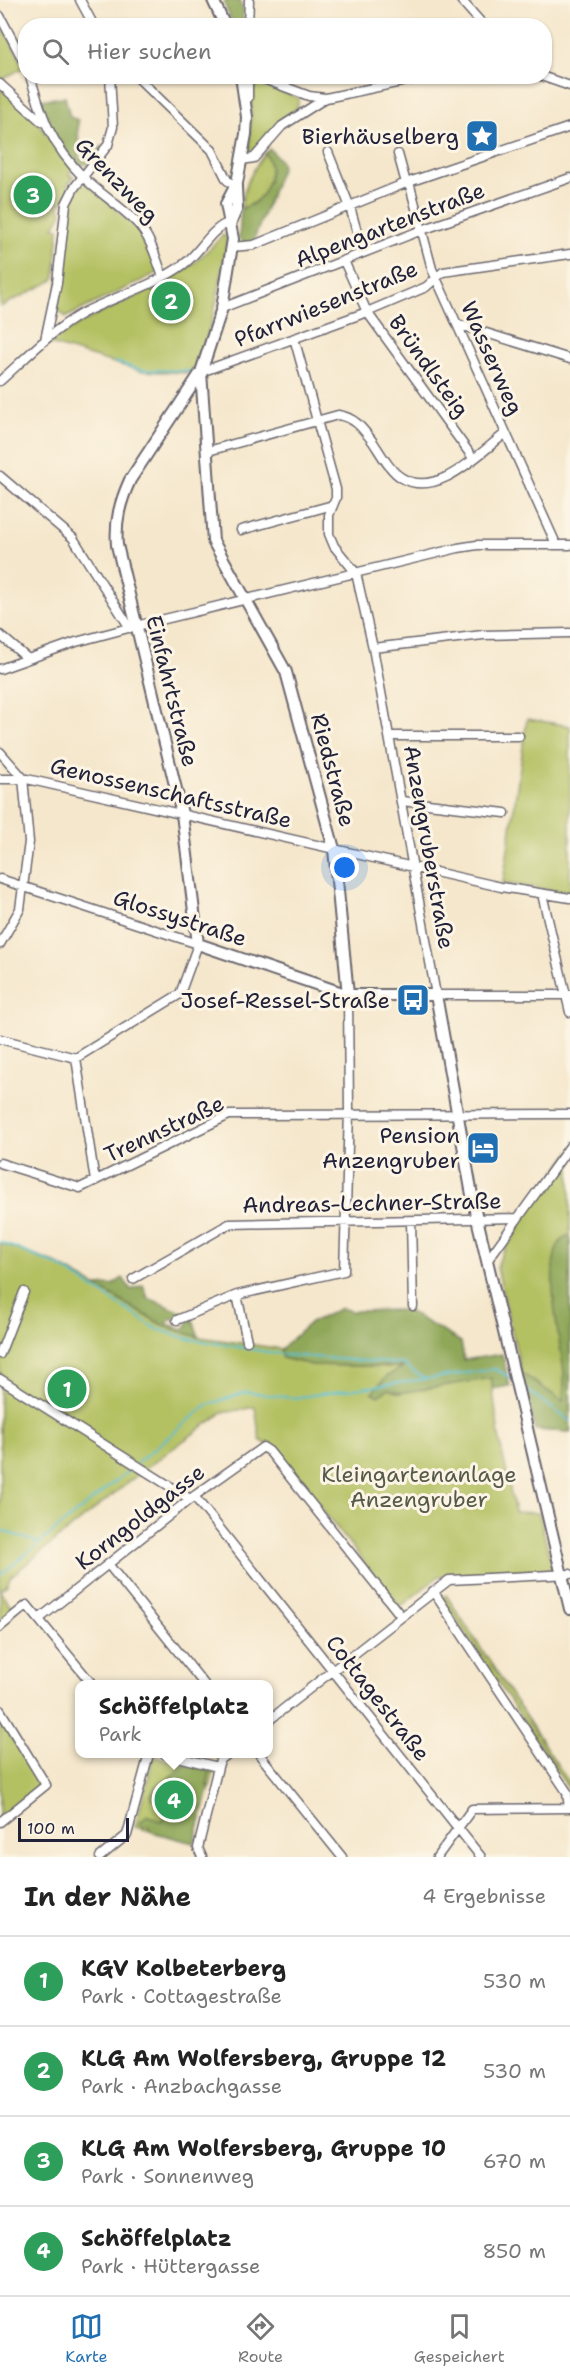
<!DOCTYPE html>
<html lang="de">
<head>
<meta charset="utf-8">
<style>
	body { margin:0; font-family:"Shantell Sans",sans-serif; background:#f6f6f6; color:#222 }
	.scale { position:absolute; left:18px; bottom:15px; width:111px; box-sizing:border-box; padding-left:6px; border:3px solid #22223b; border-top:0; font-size:16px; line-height:21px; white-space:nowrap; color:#22223b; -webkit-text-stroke:4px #fcf5e5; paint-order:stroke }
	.you { position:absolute; left:345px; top:868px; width:21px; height:21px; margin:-15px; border:4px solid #fff; border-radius:50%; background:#1a73e8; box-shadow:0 0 0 9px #1a73e833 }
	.badge { display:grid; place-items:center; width:39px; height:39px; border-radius:50%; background:#1f6fb2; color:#fff; font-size:20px; font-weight:700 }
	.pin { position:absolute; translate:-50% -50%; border:3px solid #fff; box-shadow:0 2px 6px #0006 }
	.popup { position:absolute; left:75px; top:1680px; width:198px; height:78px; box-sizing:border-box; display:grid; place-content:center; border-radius:12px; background:#fff; filter:drop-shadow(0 2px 4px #0005); font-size:20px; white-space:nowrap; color:#767676 }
	.popup b { font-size:22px; color:#222 }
	.popup::after { content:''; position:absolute; left:50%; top:100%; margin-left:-12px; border:12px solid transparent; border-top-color:#fff }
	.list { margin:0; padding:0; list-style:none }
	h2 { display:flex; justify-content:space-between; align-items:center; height:78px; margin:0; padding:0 24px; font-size:26px }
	h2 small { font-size:20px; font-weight:400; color:#767676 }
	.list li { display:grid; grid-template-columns:39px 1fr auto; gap:18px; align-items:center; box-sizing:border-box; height:90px; padding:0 24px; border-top:2px solid #e0e0e0 }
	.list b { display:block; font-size:22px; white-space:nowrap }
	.list p { margin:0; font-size:20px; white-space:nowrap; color:#767676 }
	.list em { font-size:20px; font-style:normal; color:#767676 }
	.icon { flex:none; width:33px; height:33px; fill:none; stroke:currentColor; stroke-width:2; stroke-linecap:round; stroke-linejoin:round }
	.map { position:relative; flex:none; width:570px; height:1857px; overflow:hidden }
	.search { position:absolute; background:#fff; box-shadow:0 2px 4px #0004; left:18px; right:18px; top:18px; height:66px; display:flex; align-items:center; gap:15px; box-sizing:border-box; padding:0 21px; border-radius:24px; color:#767676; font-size:22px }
	.sheet { height:438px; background:#fff }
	nav { display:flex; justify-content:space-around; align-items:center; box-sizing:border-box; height:84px; border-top:2px solid #e0e0e0; background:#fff; font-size:16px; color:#767676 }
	nav a { display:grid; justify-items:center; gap:3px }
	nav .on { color:#1f6fb2 }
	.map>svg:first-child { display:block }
	.green { fill:#b4c163; stroke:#6b724f; stroke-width:1.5 }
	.forest { fill:#8fa759; stroke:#58644a; stroke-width:1.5 }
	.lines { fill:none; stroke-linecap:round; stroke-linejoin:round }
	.stream { stroke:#56c0d1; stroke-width:2 }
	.minor-casing { stroke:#6c676e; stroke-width:11 }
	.tertiary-casing { stroke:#6c676e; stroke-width:14 }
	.minor { stroke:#fff; stroke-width:8 }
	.tertiary { stroke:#fff; stroke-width:10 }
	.labels { text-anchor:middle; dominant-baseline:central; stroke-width:6; stroke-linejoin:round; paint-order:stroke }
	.poi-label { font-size:22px; fill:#22223b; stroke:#fcf5e5; text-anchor:end }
	.street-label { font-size:22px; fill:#22223b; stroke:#fcf5e5 }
	.park-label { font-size:22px; fill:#555a49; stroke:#fcf5e5 }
</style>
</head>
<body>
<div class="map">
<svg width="570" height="1857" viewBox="0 0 570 1857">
	<rect width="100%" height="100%" fill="#fcf5e5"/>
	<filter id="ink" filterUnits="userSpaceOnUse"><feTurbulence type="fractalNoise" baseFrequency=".0167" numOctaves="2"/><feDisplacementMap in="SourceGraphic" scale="12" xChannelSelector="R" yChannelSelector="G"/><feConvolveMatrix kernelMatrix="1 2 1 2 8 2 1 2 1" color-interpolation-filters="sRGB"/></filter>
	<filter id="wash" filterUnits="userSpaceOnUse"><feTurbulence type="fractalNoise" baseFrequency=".008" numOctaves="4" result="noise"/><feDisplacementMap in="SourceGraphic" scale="24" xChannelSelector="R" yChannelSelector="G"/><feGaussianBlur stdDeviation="1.35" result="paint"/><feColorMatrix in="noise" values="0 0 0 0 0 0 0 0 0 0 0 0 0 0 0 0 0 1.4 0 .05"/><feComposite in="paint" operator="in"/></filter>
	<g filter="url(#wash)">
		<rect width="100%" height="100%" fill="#f5e7cc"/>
		<path class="green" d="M0,21l24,46 -24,14z
			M260,84l39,14 -2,10 -31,27 -2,5 -15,16 3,-66z
			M0,87l33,30 39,51 -3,7 5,2 -7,8 3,3 -7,15 -5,-1 4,11 -8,14 5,1 -4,49 -3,4 -52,26z
			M265,153c13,19 -1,52 -24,55 2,-21 11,-37 24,-55z
			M83,180l59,53 17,39 -93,45 -11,-10 13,-95 3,-1 3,-17z
			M223,235l4,3c-6,47 -14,91 -35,135l-51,-2 -91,-27c43,-34 91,-44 135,-74 14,-9 26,-23 38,-35z
			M527,719l43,7v167l-67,-10z
			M570,1152v280l-35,-2 -38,-162c3,-19 21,-30 24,-50z
			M0,1243l55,20 111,64 33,10 82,12 1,9 30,7 92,2 -16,22 11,4 92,-15 9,64 15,70 24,1 14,57 -114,6 -39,31 -127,-159 -13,-8 -5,-33 -33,6 -76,55 -136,109 -3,8 -7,6 15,20 -15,12z
			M446,1595l124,189v7l-128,-193z
			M0,1719l41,65 -41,35z
			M154,1756l60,16 -20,71 -59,-16z"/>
		<path class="forest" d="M227,0h12l4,8v17h-10l-9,-22z
			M65,97l5,20 8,3 1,39 9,1 3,-12 12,-1 -14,18 -12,-1 -20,-24 -17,-40z
			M270,149l10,11 2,6 -29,76 -9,1 -5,-5 2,-30c23,-3 37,-36 24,-55z
			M570,1235v197l-35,-2 -15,-58 43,29c0,-9 2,-19 1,-28 -2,-24 -28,-130 6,-138z
			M123,1278l8,12 12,-5 5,13 36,15 -16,8 -1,3 17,5 8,-12 7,20 -33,-10 -71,-41 17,-1z
			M341,1308l10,3 55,-1 55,32 3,18 38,-6 8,32 -17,3 -2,-11 -92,15 -11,-4 -9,7 -7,-4 15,-16 16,-9 -91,-2 -30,-7 -1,-9 29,-26z
			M183,1764l27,7 -3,14 3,2 -16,56 -42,-11 -4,-6 -8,2v-5l7,-8 14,7 8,-10 5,1 1,-11 -22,-3 -2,-4c6,-15 24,-17 32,-31z"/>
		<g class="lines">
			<path class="stream" d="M114,362l27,8 51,1
				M0,1242l59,24 98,63 32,10 97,16 117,9 20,14
				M0,1384l28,18
				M521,1386l49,35
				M137,1463l70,-58 39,-13 46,6 203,-29 17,9
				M0,1530l39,13
				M0,1575l133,-108"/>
		</g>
	</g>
	<g filter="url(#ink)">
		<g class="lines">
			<g class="minor-casing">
				<path id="minor" d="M80,0l14,26
					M461,0l23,26
					M0,16l26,50
					M248,26l1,-26
					M30,76c13,44 21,68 54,102 16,16 37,28 53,45 14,15 19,35 26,54
					M136,76l76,74 15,30 9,7
					M256,76l53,20 16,2
					M541,76l29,10
					M0,84l42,38
					M248,98v-22
					M328,152l22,55 13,46
					M398,154l8,29
					M242,160l12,-2 28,-32 44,-28 103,-22
					M409,182l23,87 124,275
					M232,247l22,-2 152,-62 164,-56
					M344,261l23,51 106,146
					M222,308l200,-78 148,-52
					M457,324l113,35
					M294,338l42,151v9l-7,17v19l5,12 22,27 17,75 63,347h134
					M45,340l12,-57 9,-79 8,-16 34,-43 5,-18 -3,-51
					M201,372l166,-60 59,-25 17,-15 127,-18
					M0,381c26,-23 50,-49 81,-67 34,-18 72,-27 103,-50 16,-11 27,-37 47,-42
					M208,451l130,-36c18,3 24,13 35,27 8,12 17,29 29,36 36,21 77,-25 104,-45
					M0,476l73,62 57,90
					M241,530l92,-25
					M0,635l27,23
					M373,648l110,-13 87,-2
					M0,669l76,-27 60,-16 322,-78 19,-3h93
					M390,736h129
					M0,752l23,26 6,64 -9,67 -20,35
					M0,779h27l474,108 69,11
					M402,801l103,12
					M0,879l198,65 -18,50 -104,64 -76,-19
					M542,894l28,118
					M76,1058l19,123
					M0,1163l80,25 149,-73 341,-1
					M411,1221l2,85
					M487,1261l83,-115
					M133,1279l96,-55 288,-6
					M237,1295l10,46
					M177,1320l60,-25 107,-24 5,-158 -1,-118
					M0,1354l24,-62
					M0,1379l190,120
					M194,1496l287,361
					M108,1564l96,120
					M433,1591l134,201 2,16
					M39,1619l151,-120 73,-52 6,4 132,165
					M0,1627l27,-22 65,79
					M0,1710l46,75 -46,37
					M268,1721l181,-141 121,-6
					M165,1754l53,13
					M259,1754l83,103
					M100,1857l27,-22 22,-81
					M202,1857l-4,-9 20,-81 2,-7 8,-6
					M437,1857l35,-48 98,-1"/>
			</g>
			<g class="tertiary-casing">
				<path id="tertiary" d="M213,0l12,26
					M241,76l6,41 -1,17 -9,49 -11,21 7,35 -11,69 -21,64 -71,108c-10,22 -15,41 -13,65l65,269 16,130 150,51h88l38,211 96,403
					M231,222l6,-14 -1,-21
					M201,372l12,169 73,131 48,177 14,146"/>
			</g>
			<use href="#minor" class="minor"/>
			<use href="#tertiary" class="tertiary"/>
		</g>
	</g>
	<defs>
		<g id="sight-square" transform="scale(1.725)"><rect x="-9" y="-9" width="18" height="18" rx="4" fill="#1f6fb2" stroke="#fcf5e5"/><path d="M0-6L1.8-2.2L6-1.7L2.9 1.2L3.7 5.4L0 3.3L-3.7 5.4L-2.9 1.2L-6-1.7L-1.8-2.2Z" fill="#fff"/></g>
		<g id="bus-square" transform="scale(1.725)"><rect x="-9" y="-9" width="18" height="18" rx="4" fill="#1f6fb2" stroke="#fcf5e5"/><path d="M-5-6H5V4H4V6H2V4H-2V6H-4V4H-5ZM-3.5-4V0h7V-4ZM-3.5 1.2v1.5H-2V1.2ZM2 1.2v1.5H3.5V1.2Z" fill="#fff"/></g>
		<g id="hotel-square" transform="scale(1.725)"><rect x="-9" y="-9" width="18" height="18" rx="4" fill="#1f6fb2" stroke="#fcf5e5"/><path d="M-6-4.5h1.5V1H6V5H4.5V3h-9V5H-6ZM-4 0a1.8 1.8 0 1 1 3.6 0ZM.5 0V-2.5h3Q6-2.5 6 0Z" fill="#fff"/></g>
	</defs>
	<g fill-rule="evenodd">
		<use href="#sight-square" x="482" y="136"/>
		<use href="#bus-square" x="413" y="1000"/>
		<use href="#hotel-square" x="483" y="1148"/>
	</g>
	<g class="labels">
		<g class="poi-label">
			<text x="459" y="136">Bierhäuselberg</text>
			<text x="390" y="1000">Josef-Ressel-Straße</text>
			<text x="460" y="1135">Pension<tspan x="460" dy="25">Anzengruber</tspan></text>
		</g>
		<g class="street-label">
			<text transform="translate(117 180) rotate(46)">Grenzweg</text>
			<text transform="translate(390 225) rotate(-21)">Alpengartenstraße</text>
			<text transform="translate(326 304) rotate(-22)">Pfarrwiesenstraße</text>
			<text transform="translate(492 358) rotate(66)">Wasserweg</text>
			<text transform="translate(429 366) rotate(54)">Bründlsteig</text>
			<text transform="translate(172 691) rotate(76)">Einfahrtstraße</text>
			<text transform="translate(333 770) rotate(75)">Riedstraße</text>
			<text transform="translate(171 793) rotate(13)">Genossenschaftsstraße</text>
			<text transform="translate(429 847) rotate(80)">Anzengruberstraße</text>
			<text transform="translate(180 918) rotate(18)">Glossystraße</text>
			<text transform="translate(164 1129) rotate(-25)">Trennstraße</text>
			<text transform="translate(372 1203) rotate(-1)">Andreas-Lechner-Straße</text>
			<text transform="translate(140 1517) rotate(-38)">Korngoldgasse</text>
			<text transform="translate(378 1698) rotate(52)">Cottagestraße</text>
		</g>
		<g class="park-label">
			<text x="419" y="1474">Kleingartenanlage<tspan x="419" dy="25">Anzengruber</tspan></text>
		</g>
	</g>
</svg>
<div class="scale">100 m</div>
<div class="you"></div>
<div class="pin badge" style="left:67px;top:1389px;background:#2e9e5b">1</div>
<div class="pin badge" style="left:171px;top:301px;background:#2e9e5b">2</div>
<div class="pin badge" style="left:33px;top:195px;background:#2e9e5b">3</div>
<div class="pin badge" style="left:174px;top:1800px;background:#2e9e5b">4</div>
<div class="popup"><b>Schöffelplatz</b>Park</div>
<div class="search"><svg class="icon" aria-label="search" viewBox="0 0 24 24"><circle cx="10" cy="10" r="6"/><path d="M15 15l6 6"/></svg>Hier suchen</div>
</div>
<section class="sheet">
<h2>In der Nähe<small>4 Ergebnisse</small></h2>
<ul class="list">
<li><span class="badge" style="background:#2e9e5b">1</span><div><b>KGV Kolbeterberg</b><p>Park · Cottagestraße</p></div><em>530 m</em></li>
<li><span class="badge" style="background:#2e9e5b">2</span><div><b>KLG Am Wolfersberg, Gruppe 12</b><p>Park · Anzbachgasse</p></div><em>530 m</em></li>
<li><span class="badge" style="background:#2e9e5b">3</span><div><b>KLG Am Wolfersberg, Gruppe 10</b><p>Park · Sonnenweg</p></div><em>670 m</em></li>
<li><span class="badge" style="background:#2e9e5b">4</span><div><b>Schöffelplatz</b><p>Park · Hüttergasse</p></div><em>850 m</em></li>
</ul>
</section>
<nav>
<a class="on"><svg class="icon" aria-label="map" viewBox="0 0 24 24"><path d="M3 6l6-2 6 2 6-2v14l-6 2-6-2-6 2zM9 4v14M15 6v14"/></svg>Karte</a>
<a><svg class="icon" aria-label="directions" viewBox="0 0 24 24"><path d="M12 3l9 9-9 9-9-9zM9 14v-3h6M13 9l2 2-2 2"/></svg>Route</a>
<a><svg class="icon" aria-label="saved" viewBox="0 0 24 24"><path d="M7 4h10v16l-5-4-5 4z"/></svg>Gespeichert</a>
</nav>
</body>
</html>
